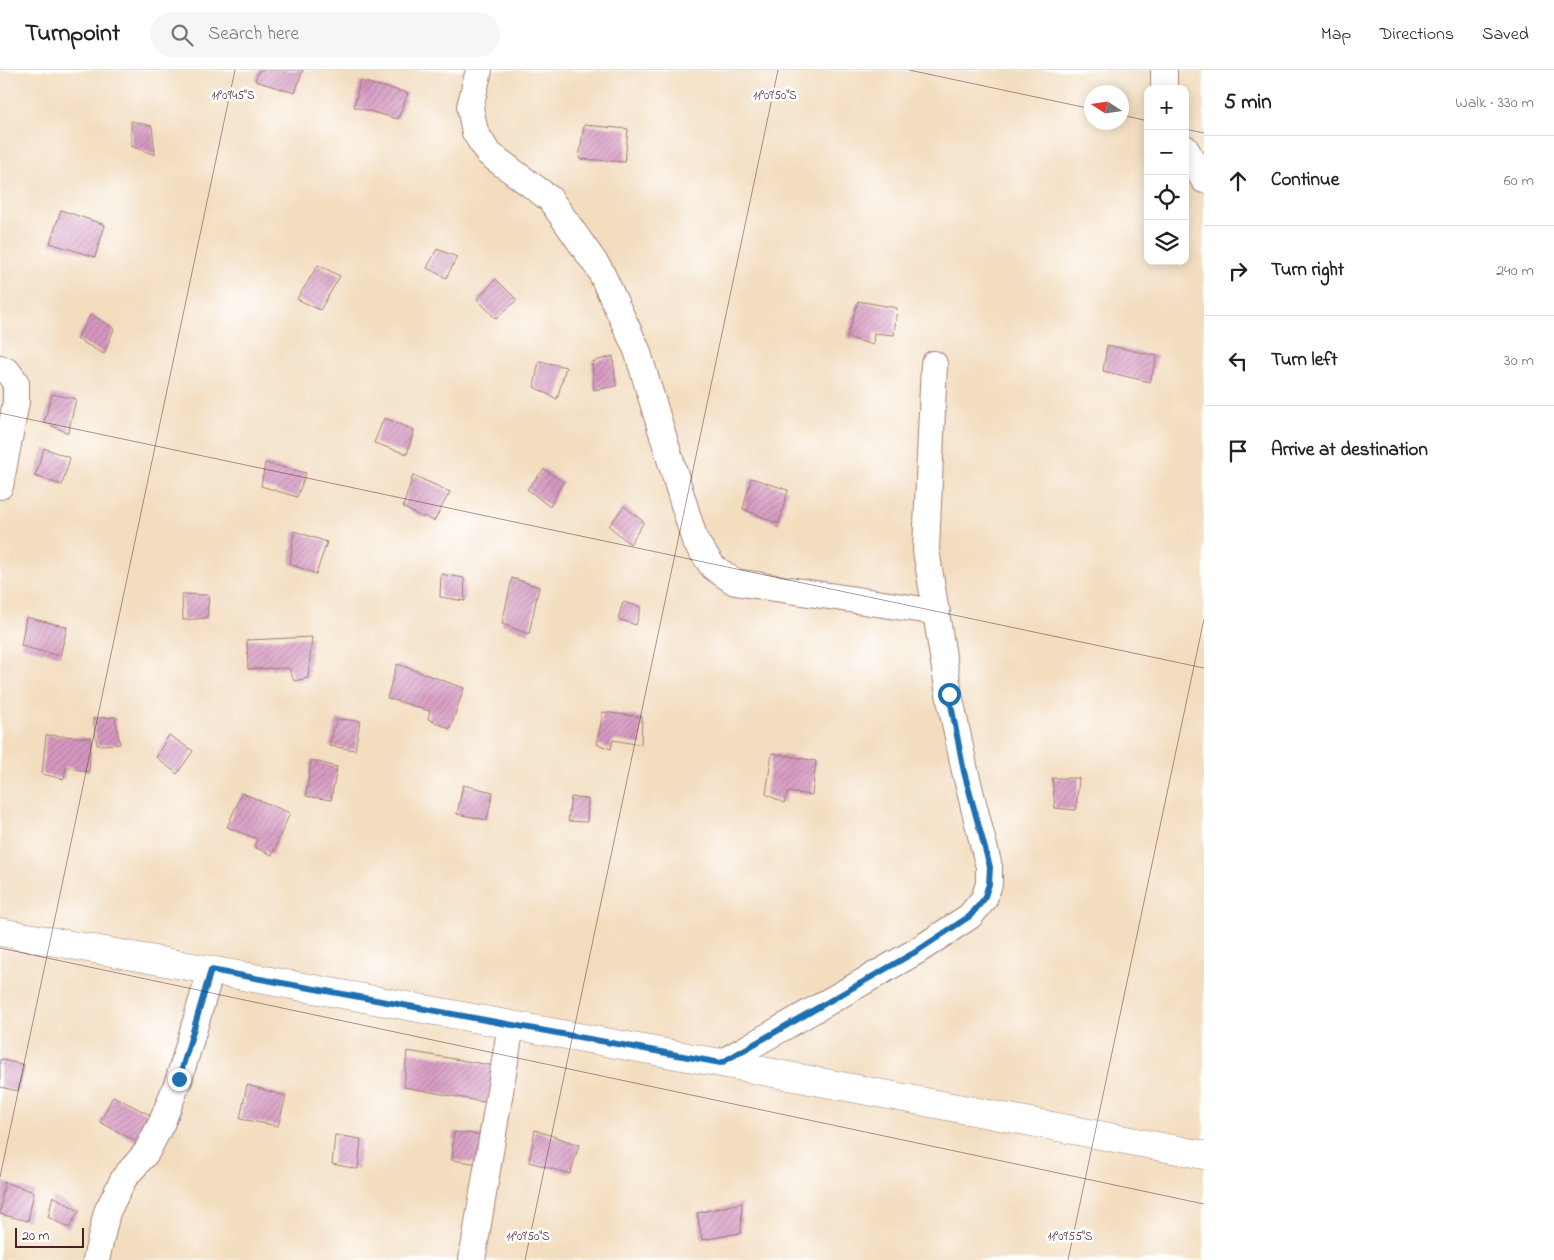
<!DOCTYPE html>
<html lang="en">
<head>
<meta charset="utf-8">
<style>
	body { margin:0; font-family:"Indie Flower",sans-serif; background:#f6f6f6; color:#222 }
	.controls { position:absolute; right:15px; top:15px; display:grid; overflow:hidden; border-radius:10px; box-shadow:0 2px 12px #0003 }
	.controls button { width:45px; height:45px; display:grid; place-items:center; padding:0; border:0; border-bottom:1px solid #e0e0e0; background:#fff; color:#222; font:25px sans-serif }
	.compass { position:absolute; left:1084px; top:15px; width:45px; height:45px; border-radius:50%; background:#fff; box-shadow:0 2px 12px #0003; rotate:282deg }
	.scale { position:absolute; left:15px; bottom:12px; width:69px; box-sizing:border-box; padding-left:5px; border:2px solid #4a1f2b; border-top:0; font-size:14px; line-height:18px; white-space:nowrap; color:#4a1f2b; -webkit-text-stroke:4px #fff; paint-order:stroke }
	.stop { position:absolute; width:15px; height:15px; margin:-11px; border:4px solid #1f6fb2; border-radius:50%; background:#fff }
	.stop.end { background:#1f6fb2; border-color:#fff; box-shadow:0 1px 5px #0008 }
	.list { margin:0; padding:0; list-style:none }
	h2 { display:flex; justify-content:space-between; align-items:center; height:65px; margin:0; padding:0 20px; font-size:21px }
	h2 small { font-size:16px; font-weight:400; color:#767676 }
	.list li { display:grid; grid-template-columns:32px 1fr auto; gap:15px; align-items:center; box-sizing:border-box; height:90px; padding:0 20px; border-top:1px solid #e0e0e0 }
	.list b { display:block; font-size:19px; white-space:nowrap }
	.list em { font-size:16px; font-style:normal; color:#767676 }
	.icon { flex:none; width:28px; height:28px; fill:none; stroke:currentColor; stroke-width:2; stroke-linecap:round; stroke-linejoin:round }
	.map { position:relative; flex:none; width:1204px; height:1190px; overflow:hidden }
	header { display:flex; align-items:center; gap:30px; box-sizing:border-box; height:70px; padding:0 25px; background:#fff; border-bottom:1px solid #e0e0e0 }
	header strong { font-size:24px }
	nav { display:flex; gap:28px; margin-inline-start:auto; font-size:18px }
	.search { width:350px; height:45px; background:#f6f6f6; display:flex; align-items:center; gap:12px; box-sizing:border-box; padding:0 18px; border-radius:28px; color:#767676; font-size:19px }
	main { display:flex }
	aside { flex:1; background:#fff }
	.map>svg:first-child { display:block }
	.building { fill:url(#building-hatch) }
	.lines { fill:none; stroke-linecap:round; stroke-linejoin:round }
	.street-casing { stroke:#9e7e75; stroke-width:28 }
	.primary-casing { stroke:#9e7e75; stroke-width:29 }
	.street { stroke:#fff; stroke-width:26 }
	.primary { stroke:#fff; stroke-width:28 }
	.route { stroke:#1f6fb2; stroke-width:6 }
	.ticks { fill:none; stroke:#4a1f2b; stroke-width:1; stroke-opacity:0.45 }
	.ticks-label { font-size:12px; text-anchor:middle; fill:#4a1f2b; stroke:#fff; stroke-width:5; stroke-linejoin:round; paint-order:stroke }
</style>
</head>
<body>
<header>
<strong>Turnpoint</strong>
<div class="search"><svg class="icon" aria-label="search" viewBox="0 0 24 24"><circle cx="10" cy="10" r="6"/><path d="M15 15l6 6"/></svg>Search here</div>
<nav><a>Map</a><a>Directions</a><a>Saved</a></nav>
</header>
<main>
<div class="map">
<svg width="1204" height="1190" viewBox="0 0 1204 1190">
	<defs>
		<pattern id="building-hatch" width="6" height="6" patternUnits="userSpaceOnUse" patternTransform="scale(1.25)"><rect width="6" height="6" fill="#d699c1"/><path d="M-1 1l2-2M0 6l6-6M5 7l2-2" fill="none" stroke="#b07c9d"/></pattern>
	</defs>
	<rect width="100%" height="100%" fill="#fff"/>
	<filter id="ink" filterUnits="userSpaceOnUse"><feTurbulence type="fractalNoise" baseFrequency=".02" numOctaves="2"/><feDisplacementMap in="SourceGraphic" scale="10" xChannelSelector="R" yChannelSelector="G"/><feConvolveMatrix kernelMatrix="1 2 1 2 8 2 1 2 1" color-interpolation-filters="sRGB"/></filter>
	<filter id="wash" filterUnits="userSpaceOnUse"><feTurbulence type="fractalNoise" baseFrequency=".0096" numOctaves="4" result="noise"/><feDisplacementMap in="SourceGraphic" scale="20" xChannelSelector="R" yChannelSelector="G"/><feGaussianBlur stdDeviation="1.12" result="paint"/><feColorMatrix in="noise" values="0 0 0 0 0 0 0 0 0 0 0 0 0 0 0 0 0 1.4 0 .05"/><feComposite in="paint" operator="in"/></filter>
	<g filter="url(#wash)">
		<rect width="100%" height="100%" fill="#f3ddbf"/>
		<g id="blocks">
			<path class="building" d="M259,0h44l-8,23 -40,-12z
				M360,11l48,12 -10,26 -44,-12z
				M131,51l21,5 3,29 -24,-9z
				M584,55l44,4 -3,33 -46,-3z
				M61,140l44,15 -10,32 -45,-14z
				M437,179l20,8 -11,21 -19,-10z
				M318,195l22,11 -20,34 -23,-11z
				M496,209l21,21 -21,19 -19,-20z
				M858,231l39,7 -3,27 -20,-2 -1,12 -26,-8z
				M91,244l23,15 -10,25 -27,-15z
				M1107,275l50,11 -7,26 -47,-11z
				M613,286l3,30 -22,4 -2,-28z
				M539,291l27,6 -9,32 -23,-12z
				M52,324l24,5 -8,34 -24,-11z
				M384,348l30,12 -7,24 -33,-11z
				M44,378l26,10 -8,27 -27,-9z
				M265,393l41,10 -9,24 -36,-11z
				M544,399l19,13 -13,25 -23,-18z
				M413,405l37,17 -16,29 -10,-5 -1,2 -20,-11z
				M751,408l37,12 -9,34 -36,-15z
				M624,436l20,16 -14,22 -21,-18z
				M294,461l33,11 -11,32 -26,-10z
				M441,504l23,4 1,23 -25,-4z
				M512,508l27,9 -10,47 -27,-10z
				M182,524l27,1 -2,23 -24,2z
				M623,532l18,5 -5,18 -18,-6z
				M26,547l41,10 -7,29 -39,-10z
				M312,567l-4,41 -14,3 -5,-13 -41,1 -1,-29z
				M397,594l67,24 -14,41 -22,-10 2,-8 -43,-13z
				M603,642l39,5 -1,28 -28,-5 -2,9 -14,-5z
				M115,647l5,27 -23,1 -4,-27z
				M337,649l23,2 -5,29 -26,-4z
				M46,665l45,3 -2,34 -23,-5 -2,12 -22,-5z
				M169,665l24,16 -16,23 -21,-17z
				M772,683l44,8 -4,34 -24,-3 -4,11 -18,-9z
				M311,690l26,7 -6,33 -25,-4z
				M1052,708h27l-3,32 -21,-2z
				M463,715l30,7 -6,28 -30,-6z
				M242,723l48,20 -18,42 -18,-8 3,-8 -30,-12z
				M571,727l17,2 -1,23 -19,-1z
				M407,981l89,15 -7,37 -85,-16z
				M0,989l24,6 -6,26 -18,-4z
				M247,1015l39,11 -8,30 -38,-7z
				M113,1026l43,22 -17,25 -39,-21z
				M535,1060l44,15 -9,29 -41,-12z
				M454,1062l30,3 -4,29 -28,-4z
				M335,1065l26,4 -3,30 -26,-5z
				M4,1112l30,10 -6,29 -28,-7z
				M53,1126l26,15 -10,17 -21,-11z
				M742,1133l-1,30 -39,7 -5,-27z"/>
		</g>
	</g>
	<g filter="url(#ink)">
		<use href="#blocks" fill-opacity="0" stroke="#9e7e75" stroke-width="1"/>
		<g class="lines">
			<g class="street-casing">
				<path id="street" d="M479,0l-9,37 5,25 13,21 62,46 50,71 37,80 58,191 18,26 22,15 202,30
					M1164,0v19
					M1185,78l19,32
					M0,298l8,4 8,11v19l-16,84
					M721,993l196,-112 53,-35 14,-17 5,-15v-17l-24,-96 -16,-77 -23,-144 8,-186
					M96,1190l11,-48 17,-34 22,-25 16,-31 17,-43 32,-109
					M472,1190l39,-235"/>
			</g>
			<g class="primary-casing">
				<path id="primary" d="M0,862l721,131 483,92"/>
			</g>
			<use href="#street" class="street"/>
			<use href="#primary" class="primary"/>
		</g>
	</g>
	<g class="lines" filter="url(#ink)">
		<path class="route" d="M179,1009l32,-109 510,93 196,-112 53,-35 14,-17 5,-15 1,-17 -26,-95 -15,-78"/>
	</g>
	<path class="ticks" d="M909,0l183,39M1122,45l26,6M1185,59l19,4M0,343l1204,255M0,878l1204,256M0,1107l235,-1107M525,1190l253,-1190M1068,1190l136,-641"/>
	<g class="ticks-label">
		<text x="233" y="29">11°09'45"S</text>
		<text x="775" y="29">11°09'50"S</text>
		<text x="528" y="1170">11°09'50"S</text>
		<text x="1070" y="1170">11°09'55"S</text>
	</g>
</svg>
<div class="controls">
<button>+</button>
<button>−</button>
<button><svg class="icon" aria-label="locate" viewBox="0 0 24 24"><circle cx="12" cy="12" r="6"/><path d="M12 2v4M12 18v4M2 12h4M18 12h4"/></svg></button>
<button><svg class="icon" aria-label="layers" viewBox="0 0 24 24"><path d="M12 4l9 5-9 5-9-5zM3 14l9 5 9-5"/></svg></button>
</div>
<svg class="compass" viewBox="-18 -18 36 36"><path d="M0-13l5 13h-10z" fill="#e53935"/><path d="M0 13l5-13h-10z" fill="#767676"/></svg>
<div class="scale">20 m</div>
<div class="stop" style="left:949px;top:624px"></div>
<div class="stop end" style="left:179px;top:1009px"></div>
</div>
<aside>
<h2>5 min<small>Walk · 330 m</small></h2>
<ul class="list">
<li><svg class="icon" aria-label="ahead" viewBox="0 0 24 24"><path d="M12 20V5M6 11l6-6 6 6"/></svg><div><b>Continue</b></div><em>60 m</em></li>
<li><svg class="icon" aria-label="right" viewBox="0 0 24 24"><path d="M7 20v-9h11M14 6l5 5-5 5"/></svg><div><b>Turn right</b></div><em>240 m</em></li>
<li><svg class="icon" aria-label="left" viewBox="0 0 24 24"><path d="M17 20v-9H6M10 6l-5 5 5 5"/></svg><div><b>Turn left</b></div><em>30 m</em></li>
<li><svg class="icon" aria-label="arrive" viewBox="0 0 24 24"><path d="M6 21V4h12l-3 4 3 4H6"/></svg><div><b>Arrive at destination</b></div></li>
</ul>
</aside>
</main>
</body>
</html>
